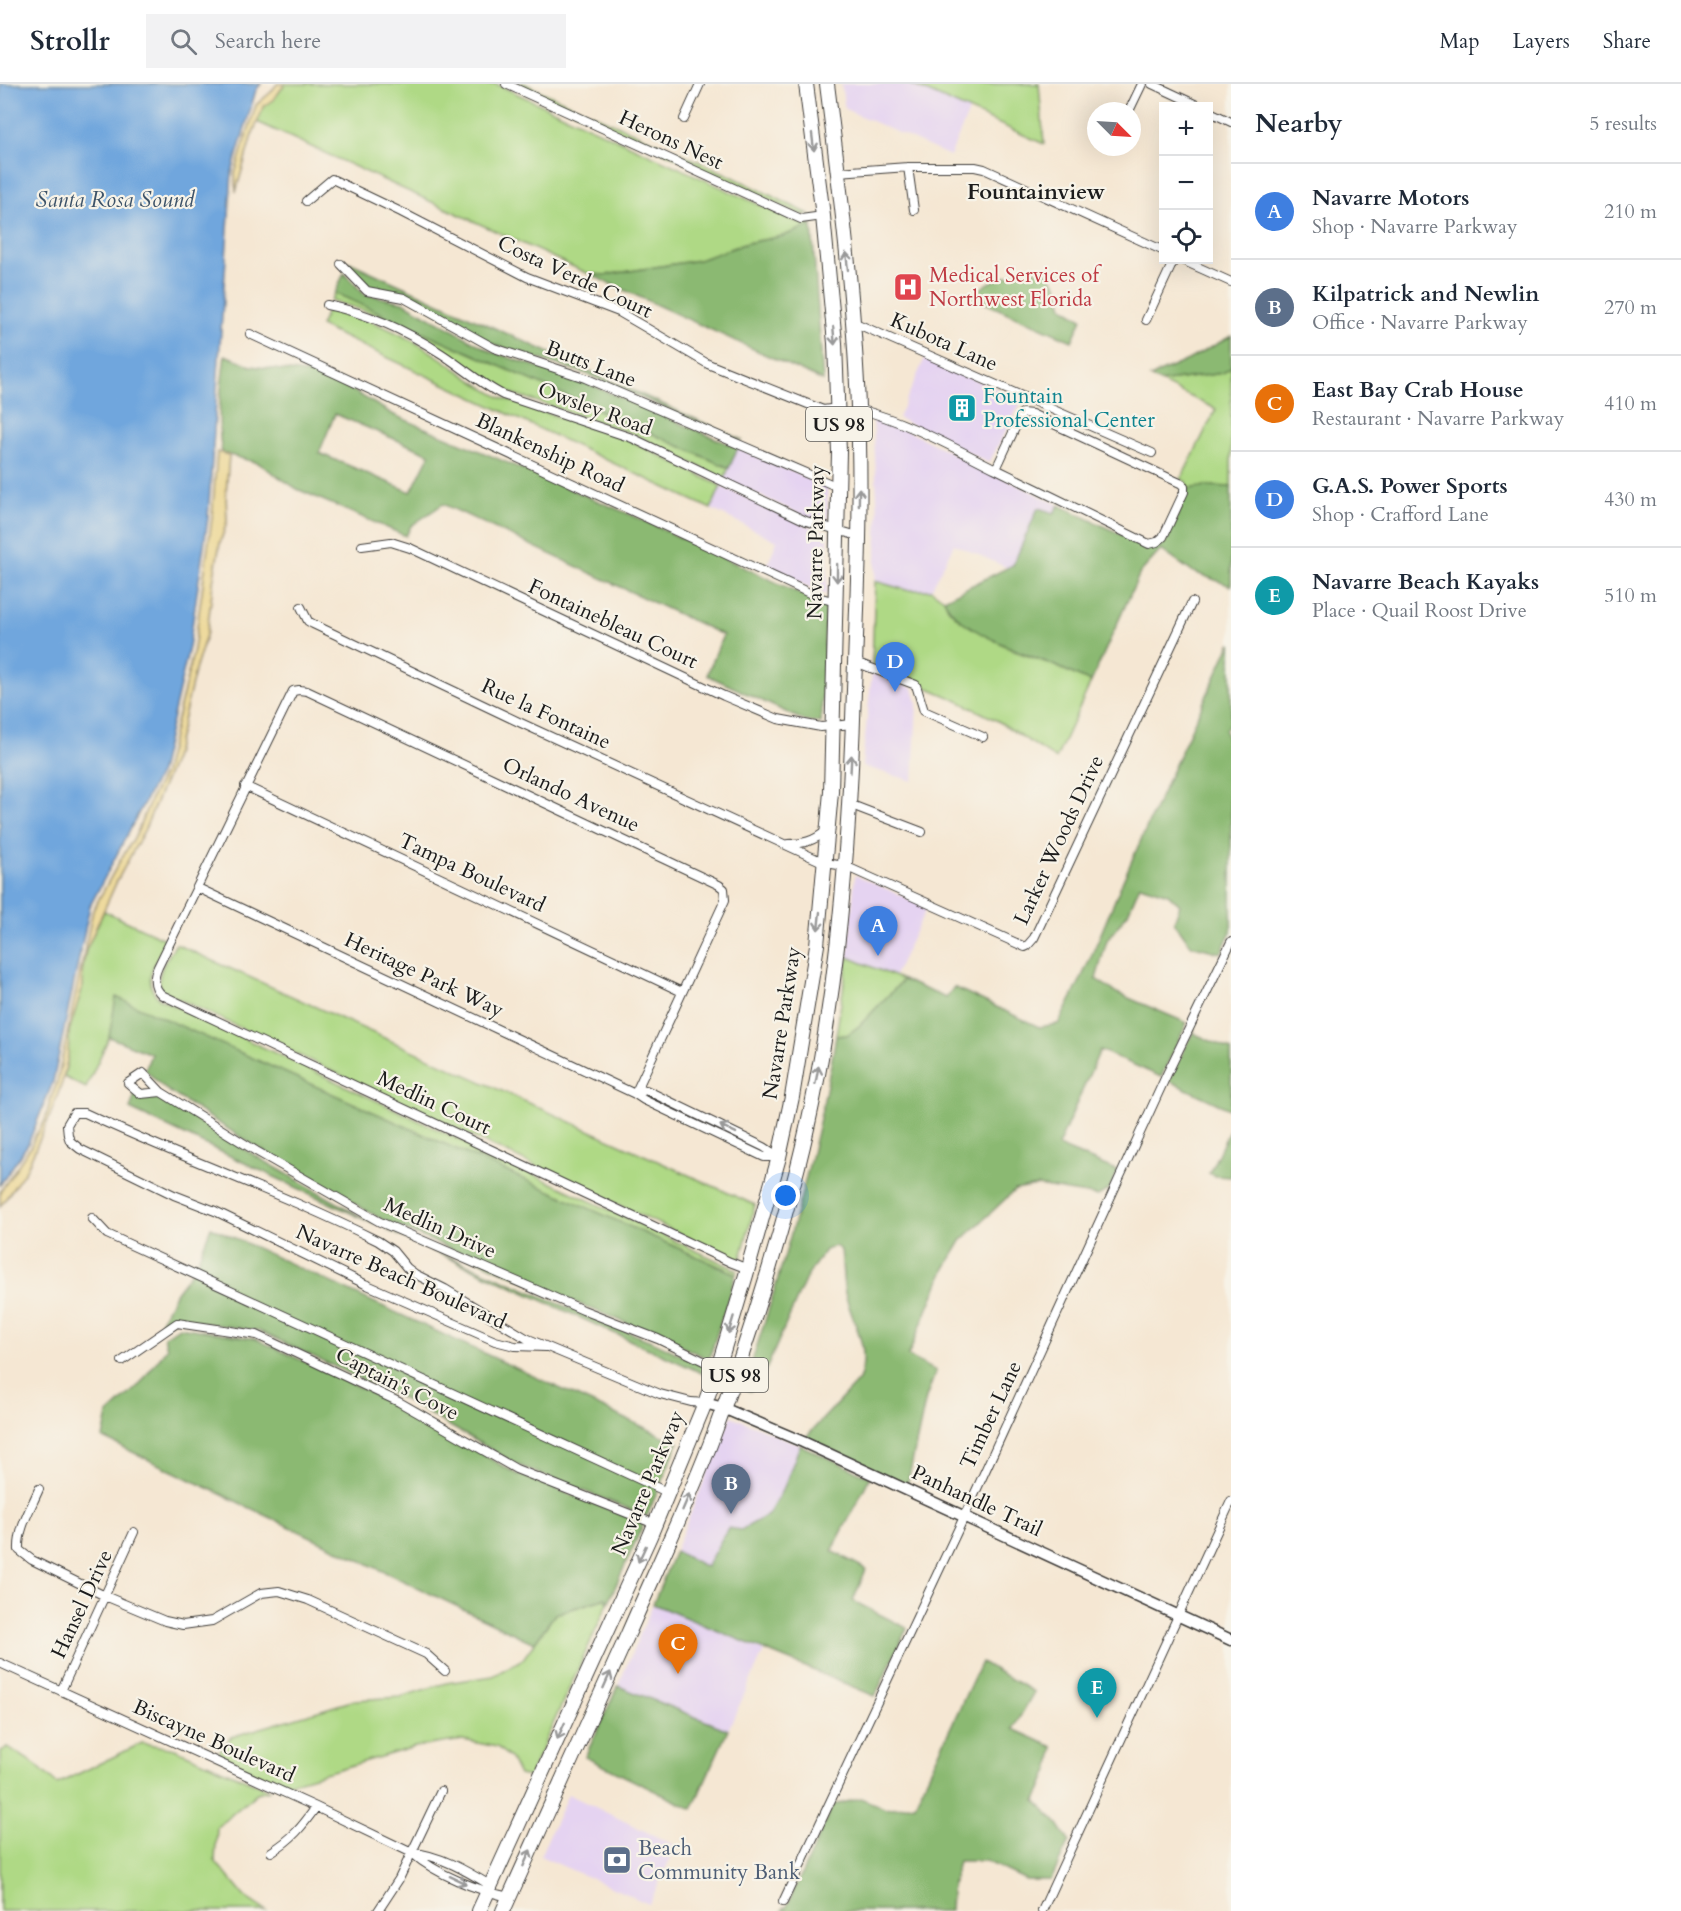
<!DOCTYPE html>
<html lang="en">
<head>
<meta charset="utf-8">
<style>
	body { margin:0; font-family:Cardo,serif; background:#f2f2f3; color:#1f2937 }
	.controls { position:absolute; right:18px; top:18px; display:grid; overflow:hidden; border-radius:0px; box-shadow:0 6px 24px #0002 }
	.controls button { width:54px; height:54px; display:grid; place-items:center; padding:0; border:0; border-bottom:2px solid #e0e1e3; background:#fff; color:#1f2937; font:30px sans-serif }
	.compass { position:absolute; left:1087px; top:18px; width:54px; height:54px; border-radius:50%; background:#fff; box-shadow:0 6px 24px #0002; rotate:114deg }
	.you { position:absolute; left:786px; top:1112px; width:21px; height:21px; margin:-15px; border:4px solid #fff; border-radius:50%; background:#1a73e8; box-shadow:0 0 0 9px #1a73e833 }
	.badge { display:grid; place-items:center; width:39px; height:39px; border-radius:50%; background:#db2777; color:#fff; font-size:20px; font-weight:700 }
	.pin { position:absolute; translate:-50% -50px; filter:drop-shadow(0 2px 3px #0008) }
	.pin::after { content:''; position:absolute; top:32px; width:21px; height:18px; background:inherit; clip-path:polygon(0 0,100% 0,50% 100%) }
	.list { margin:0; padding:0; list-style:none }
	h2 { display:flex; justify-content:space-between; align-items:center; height:78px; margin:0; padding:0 24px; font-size:26px }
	h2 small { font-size:20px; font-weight:400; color:#747a83 }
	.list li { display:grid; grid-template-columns:39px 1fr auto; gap:18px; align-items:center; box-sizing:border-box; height:96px; padding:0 24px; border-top:2px solid #e0e1e3 }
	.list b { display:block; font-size:22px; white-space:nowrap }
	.list p { margin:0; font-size:20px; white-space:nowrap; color:#747a83 }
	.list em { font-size:20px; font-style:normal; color:#747a83 }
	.icon { flex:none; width:33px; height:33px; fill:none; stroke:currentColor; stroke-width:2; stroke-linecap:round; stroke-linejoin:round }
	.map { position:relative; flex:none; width:1231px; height:1827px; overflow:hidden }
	header { display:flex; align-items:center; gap:36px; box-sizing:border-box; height:84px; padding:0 30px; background:#fff; border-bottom:2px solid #e0e1e3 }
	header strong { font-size:28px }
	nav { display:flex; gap:33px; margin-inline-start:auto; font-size:21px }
	.search { width:420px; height:54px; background:#f2f2f3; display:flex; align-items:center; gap:15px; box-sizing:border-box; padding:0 21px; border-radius:0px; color:#747a83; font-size:22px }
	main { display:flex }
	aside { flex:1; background:#fff }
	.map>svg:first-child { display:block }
	.built { fill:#e5d3f1 }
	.green { fill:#afd985; stroke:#667a50; stroke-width:1.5 }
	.forest { fill:#8bb972; stroke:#546a47; stroke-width:1.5; fill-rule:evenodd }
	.sand { fill:#eeda9e; stroke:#857b5d; stroke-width:1.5 }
	.water { fill:#6fa6dd; stroke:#46617c; stroke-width:1.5 }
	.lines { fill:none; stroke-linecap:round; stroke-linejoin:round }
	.minor-casing { stroke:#3d3a37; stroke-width:10 }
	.tertiary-casing { stroke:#3d3a37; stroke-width:13 }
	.trunk-casing { stroke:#3d3a37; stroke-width:16 }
	.minor { stroke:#fff; stroke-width:8 }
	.tertiary { stroke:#fff; stroke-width:10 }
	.trunk { stroke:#fff; stroke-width:14 }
	.oneway { stroke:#999 }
	.labels { text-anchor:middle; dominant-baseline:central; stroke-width:4.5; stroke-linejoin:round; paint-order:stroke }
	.shield { fill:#f7f3e8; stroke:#5e5c59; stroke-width:1.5 }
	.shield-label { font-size:20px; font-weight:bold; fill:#1c1c1c }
	.street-label { font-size:21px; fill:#1c1c1c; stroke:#f7f3e8 }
	.health-label { font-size:21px; fill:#be3a42; stroke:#f7f3e8; text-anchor:start }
	.culture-label { font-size:21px; fill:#0d838f; stroke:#f7f3e8; text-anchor:start }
	.service-label { font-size:21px; fill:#4e5e75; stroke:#f7f3e8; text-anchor:start }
	.neighbourhood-label { font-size:22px; font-weight:bold; fill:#1c1c1c; stroke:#f7f3e8 }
	.water-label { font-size:22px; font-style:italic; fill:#3d5369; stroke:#f7f3e8 }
</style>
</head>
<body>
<header>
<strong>Strollr</strong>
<div class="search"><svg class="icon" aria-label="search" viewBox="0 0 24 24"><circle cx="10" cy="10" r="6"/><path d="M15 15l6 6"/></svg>Search here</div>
<nav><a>Map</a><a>Layers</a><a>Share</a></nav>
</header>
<main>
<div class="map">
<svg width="1231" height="1827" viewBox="0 0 1231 1827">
	<rect width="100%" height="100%" fill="#f7f3e8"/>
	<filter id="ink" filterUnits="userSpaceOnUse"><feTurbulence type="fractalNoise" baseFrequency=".0167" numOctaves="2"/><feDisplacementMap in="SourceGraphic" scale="12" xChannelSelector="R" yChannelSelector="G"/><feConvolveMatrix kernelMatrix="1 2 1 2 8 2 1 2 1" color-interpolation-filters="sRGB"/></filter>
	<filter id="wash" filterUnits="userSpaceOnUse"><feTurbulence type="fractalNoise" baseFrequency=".008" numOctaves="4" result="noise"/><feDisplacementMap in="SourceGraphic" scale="24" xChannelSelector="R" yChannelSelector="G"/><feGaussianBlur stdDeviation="1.35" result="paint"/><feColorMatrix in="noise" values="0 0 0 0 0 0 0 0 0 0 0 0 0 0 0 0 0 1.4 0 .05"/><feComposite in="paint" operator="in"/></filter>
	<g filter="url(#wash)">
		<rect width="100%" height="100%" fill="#f5e7d3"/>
		<path class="built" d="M841,0h69l59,27 -19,45 -105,-47z
			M925,274l97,42 -33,63 -91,-45z
			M873,333l20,7 166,81 -5,9 -16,-6 -25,57 -5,3 -54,-24 -23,46h-25l-31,-9 3,-66z
			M738,364l89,39 1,37 -20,-6 -84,-39z
			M721,402l84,39 23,7 -1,63 -61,-27 11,-27 -66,-32z
			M872,589l41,15 4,15 -4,78 -51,-15z
			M855,791l72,32 -33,69 -46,-19z
			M731,1332l69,29 -15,40 -17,30 -27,15 -13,-2 -22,39 -31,-16z
			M653,1520l111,47 -36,79 -110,-44z
			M568,1710l108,52 -27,58 -109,-48z"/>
		<path class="green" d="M285,0h211l303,139 12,-1 1,3 -29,11 -36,7 -48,17 -94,15 -16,-1 -332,-152 7,-16 10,-7z
			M515,0h10l206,92 78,38 -8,1z
			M910,0h129l5,60z
			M335,209l394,175 -5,11 -90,-45 -129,-43c-23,-11 -41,-28 -62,-42 -34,-21 -73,-39 -112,-48z
			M328,225c38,8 78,26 111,48 21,14 40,30 63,41l129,43 90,45 -10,23 -391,-183z
			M1231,283v120l-25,-1 -18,3 -2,-7 -5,-3 35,-70 -56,-27 63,-9z
			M875,497l31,9h25l13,9 4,9 12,12 52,30 41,15 38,17 -35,77 -58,-38 -44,-22 -33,-14 -3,-4 -46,-17z
			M104,827l63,29c-10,19 -28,42 -7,59l577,271 -1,4 -619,-276 -8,39 -23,51 -22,-11 4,-20 1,-26 14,-45 -1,-14 4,-22z
			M176,860l579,261 -15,57 -576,-270c-13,-14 4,-35 12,-48z
			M848,873l55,23 -44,46 -12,9 -11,1z
			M607,1514l1,5 -79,174 -10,-2 -8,-16 -14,-12 -34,-7 -48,7 -135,39 -65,-29 16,-20 124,-37 45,-3 46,-14 47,-7 30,-17 32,-45z
			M142,1659l33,6 94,41 -12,3 -40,34 -2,34 30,36 21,14h-266v-159l8,-5 27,17 22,20z"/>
		<path class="forest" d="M812,141l11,156 -234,-107 16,1 94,-15 48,-17 36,-7z
			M349,178l393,178 -1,1 -154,-67 -92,-29 -89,-51 -37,-7 -22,-22z
			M1029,186l18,1 10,14 6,22 19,12 -10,22 -99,-43c11,-19 37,-23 56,-28z
			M344,189l20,21 39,8 89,50 92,30 154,66 -9,20 -394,-175z
			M1231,252v31l-8,6 -63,9 -10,-5 38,-17z
			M225,271l26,11 77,10 66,39 242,102 180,84 10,3 -5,119 -16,-2 -98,-46 16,-40 -280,-131 -32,22 -5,10 -109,-47 -39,-26 -36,-10c-6,-32 -1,-66 3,-98zM335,330l95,40 -19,38 -92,-39z
			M1206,402l25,1v99l-40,-15 -30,-21 -21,23 -49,109c-13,-5 -25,-12 -38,-17 -31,-13 -96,-34 -109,-66l69,-34 25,-57 16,5 5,-8 91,43 10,-2 8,-7 20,-50z
			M1231,558v80l-6,8c6,17 6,37 6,56 -1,9 -2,14 0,23v122l-10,22 -30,-8 -17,-23 6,-17 -12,-11 -28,-9 -12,28 -21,27 -11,39 21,14 70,30 -26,54 -61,-27 -42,96 60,25 -9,18 -11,7 -61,-10 -22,4 -54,51 -17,29 -36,86 28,15 -10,27 -19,88 -102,-48 54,-58c12,-32 -5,-54 -13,-83 -4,-14 -3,-32 -5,-47l-6,-4 -10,4 -18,26 -46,105 -11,10 -7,-3c39,-115 73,-232 93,-352l11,-1 12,-9 44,-46 43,18 8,-11 85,40 19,-3c25,-45 44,-93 64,-141 35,-81 73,-161 109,-241z
			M116,913l620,277 -27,85 -50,-23 -75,-30 -203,-87 -123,-71 -93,-59 -20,-19 6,-16 -42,-17z
			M1195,944l-2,5 38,17v60l-62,-29z
			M135,1010l7,4 20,-1 92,58 120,69 -244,-115z
			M1231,1043v50l-15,-1 -7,-3z
			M211,1143l467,216 -31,73 -129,-51 -117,-67 -142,-67 -82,-12 -15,8 -1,-6 15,-29 19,-25z
			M387,1146l194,83 75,30 51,24 -3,7z
			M179,1243l77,12 141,66 118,68 129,50 -36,80 -2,-5 -51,16 -21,29 -431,-205 5,-24 31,-29 28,-37 -3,-11z
			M800,1361l70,32 -38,74 34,18 -13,32 54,27 -32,68 -222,-92 22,-53 31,16 22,-39 13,2 27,-15 17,-30z
			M981,1578l53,30 -21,37 40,18 -3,21 -14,33 22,23 11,17 -18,39h-25l-40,-19h-28l-7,30 -1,20h-168l2,-4 2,1 47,-103 28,-7 25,11 29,-5z
			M618,1602l110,44 -36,79 -107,-52z"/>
		<path class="sand" d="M277,0h8l-11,15 -10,7 -13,32 -15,54 -1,-19 21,-68 15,-13z
			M217,368l12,3 -3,39 1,28 -7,21 -6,33 -7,56 -12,39 -21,88 -29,70 -28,52 -31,69 -4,22 1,14 -14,45 -1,26 -6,26 -12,33 -24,54 -26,37v-15l31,-46 4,-10 10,-15 6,-23 6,-15 36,-173 29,-53 14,-22 16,-39 12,-23 30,-124 18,-131z"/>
		<path class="water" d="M0,0h261l-5,6 -24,82 -24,346 -19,129 -29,125 -70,134 -37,176 -25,62 -28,41z"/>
	</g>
	<g filter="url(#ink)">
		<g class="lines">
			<g class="minor-casing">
				<path id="minor" d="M506,0l295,135 22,-3
					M1152,0l47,22
					M1129,27l13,-27
					M1208,27l23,11
					M684,35l16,-35
					M908,83l6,43
					M838,88l70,-5h67l9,2 180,82
					M306,117l26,-22 69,33 126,65 92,35 89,52 115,46 15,-2
					M1182,176l49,22
					M341,180l26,27 37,7 90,50 91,30 253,109
					M327,221c40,8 80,26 115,49 20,13 39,30 61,41l129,43 174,83 52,15
					M1146,236l28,-60
					M853,238l299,131
					M250,250l568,263 18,5
					M858,325c48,12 94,38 138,60
					M1022,329l10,1 150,70 2,3v5l-21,45 -6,5 -8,2 -153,-75z
					M362,462l29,-4 19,6 314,148 54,23 43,8 32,-3
					M301,523l7,14 5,3 208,99 304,140 20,3 180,81 2,-1 7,-8 158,-336
					M855,578l61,23 8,26 59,26
					M245,702l437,206
					M849,720l73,28
					M788,760c15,0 26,-3 38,-13
					M198,804l437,206 9,6 120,57h15
					M161,1008l-20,2 -13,-11 15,-10 18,19 95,59 124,71 203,88 75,29 60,29
					M635,1010l90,-194 -1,-11 -5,-4 -412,-194 -8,-1 -6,1 -135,276c-5,11 -5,20 4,28l568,267 18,7
					M635,1010l11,-4 118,57 15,10
					M92,1134l15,16 562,259
					M546,1263l-31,-1 -20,-5 -130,-57 -150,-73 -41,-16 -94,-46 -10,-8 -2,-6 -1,-10 7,-12h11c96,45 197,80 293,128l15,10 14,17 8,6 30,15 81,49 134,56 31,8 14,1
					M122,1277l55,-38 80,12 142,67 117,67 139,55
					M39,1405c-8,19 -21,39 -20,61l13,10 73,36 60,25 18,4 29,-4 49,-28 18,-2 29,9 118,54 19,17
					M0,1579l316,144 96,46c25,22 65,37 97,44
					M61,1607l73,-159
					M271,1768c21,-13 31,-25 45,-45
					M412,1769c27,1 58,20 81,34
					M783,1818l181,-385 203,-443 64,-132
					M378,1827l21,-32 42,-88
					M1042,1827l189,-410"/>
			</g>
			<g class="tertiary-casing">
				<path id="tertiary" d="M705,1319l18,5 80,34 428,198"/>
			</g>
			<g class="trunk-casing">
				<path id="trunk" d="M479,1827l171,-375 55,-133 13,-35 28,-93 33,-118 13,-60 25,-152 14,-153 8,-340 -4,-109 -12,-127 -17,-132
					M503,1827c42,-92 83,-185 125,-277 28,-64 58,-127 83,-192 31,-83 58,-168 81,-253 44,-162 57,-331 62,-499 3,-82 7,-164 5,-247 -2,-120 -17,-240 -32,-359"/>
			</g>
			<use href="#minor" class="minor"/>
			<use href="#tertiary" class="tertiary"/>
			<use href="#trunk" class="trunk"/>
		</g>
		<defs><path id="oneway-shaft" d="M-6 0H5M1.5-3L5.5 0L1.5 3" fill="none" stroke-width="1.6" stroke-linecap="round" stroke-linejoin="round" transform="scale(1.5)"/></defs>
		<g class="oneway">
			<use href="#oneway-shaft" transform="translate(813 58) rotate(83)"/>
			<use href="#oneway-shaft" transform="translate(847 177) rotate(-96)"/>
			<use href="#oneway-shaft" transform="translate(834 252) rotate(85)"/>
			<use href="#oneway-shaft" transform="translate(859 413) rotate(-89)"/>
			<use href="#oneway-shaft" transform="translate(837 489) rotate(91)"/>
			<use href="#oneway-shaft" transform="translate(851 680) rotate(-87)"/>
			<use href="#oneway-shaft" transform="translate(819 837) rotate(96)"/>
			<use href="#oneway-shaft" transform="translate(817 991) rotate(-80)"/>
			<use href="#oneway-shaft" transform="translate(728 1045) rotate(-154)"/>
			<use href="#oneway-shaft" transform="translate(731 1241) rotate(107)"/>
			<use href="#oneway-shaft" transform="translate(686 1418) rotate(-67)"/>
			<use href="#oneway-shaft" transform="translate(642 1470) rotate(115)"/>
			<use href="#oneway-shaft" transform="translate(607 1596) rotate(-66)"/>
			<use href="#oneway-shaft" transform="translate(561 1647) rotate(115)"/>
			<use href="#oneway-shaft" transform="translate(527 1774) rotate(-66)"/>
			<use href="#oneway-shaft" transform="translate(458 1796) rotate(25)"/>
		</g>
	</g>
	<defs>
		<g id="hospital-square" transform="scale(1.5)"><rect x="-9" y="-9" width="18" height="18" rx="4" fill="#e0444e" stroke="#f7f3e8"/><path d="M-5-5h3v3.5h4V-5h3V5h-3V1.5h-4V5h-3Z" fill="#fff"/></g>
		<g id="building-square" transform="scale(1.5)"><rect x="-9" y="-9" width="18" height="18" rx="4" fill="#0f9aa8" stroke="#f7f3e8"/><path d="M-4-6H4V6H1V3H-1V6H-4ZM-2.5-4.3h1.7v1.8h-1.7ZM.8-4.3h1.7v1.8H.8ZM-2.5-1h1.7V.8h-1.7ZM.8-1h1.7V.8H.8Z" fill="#fff"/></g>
		<g id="bank-square" transform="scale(1.5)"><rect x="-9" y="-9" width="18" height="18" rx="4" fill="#5c6f8a" stroke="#f7f3e8"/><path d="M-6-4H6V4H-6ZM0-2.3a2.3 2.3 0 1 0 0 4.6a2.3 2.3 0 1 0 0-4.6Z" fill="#fff"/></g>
	</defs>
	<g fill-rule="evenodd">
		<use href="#hospital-square" x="908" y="203"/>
		<use href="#building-square" x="962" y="324"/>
		<use href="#bank-square" x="617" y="1776"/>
	</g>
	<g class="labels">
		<g class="shield">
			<rect x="806" y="323" width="66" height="34" rx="4.5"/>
			<rect x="702" y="1274" width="66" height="34" rx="4.5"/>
		</g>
		<g class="shield-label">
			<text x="839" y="340">US 98</text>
			<text x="735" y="1291">US 98</text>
		</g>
		<g class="street-label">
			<text transform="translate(671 56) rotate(25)">Herons Nest</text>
			<text transform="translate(575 193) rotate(25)">Costa Verde Court</text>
			<text transform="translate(944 258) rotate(24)">Kubota Lane</text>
			<text transform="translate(591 280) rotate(21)">Butts Lane</text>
			<text transform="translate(595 325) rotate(20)">Owsley Road</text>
			<text transform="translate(550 369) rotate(25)">Blankenship Road</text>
			<text transform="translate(816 458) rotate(-89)">Navarre Parkway</text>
			<text transform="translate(613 540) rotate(25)">Fontainebleau Court</text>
			<text transform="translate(546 630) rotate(25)">Rue la Fontaine</text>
			<text transform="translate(571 711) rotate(25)">Orlando Avenue</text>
			<text transform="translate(1059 756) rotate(-65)">Larker Woods Drive</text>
			<text transform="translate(472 789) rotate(25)">Tampa Boulevard</text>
			<text transform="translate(424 891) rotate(25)">Heritage Park Way</text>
			<text transform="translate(782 939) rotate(-81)">Navarre Parkway</text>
			<text transform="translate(434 1019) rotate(25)">Medlin Court</text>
			<text transform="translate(440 1144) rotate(24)">Medlin Drive</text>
			<text transform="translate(401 1193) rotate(24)">Navarre Beach Boulevard</text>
			<text transform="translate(397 1300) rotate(27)">Captain's Cove</text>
			<text transform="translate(991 1331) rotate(-65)">Timber Lane</text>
			<text transform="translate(648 1399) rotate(-67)">Navarre Parkway</text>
			<text transform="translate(977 1417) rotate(25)">Panhandle Trail</text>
			<text transform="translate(82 1520) rotate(-65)">Hansel Drive</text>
			<text transform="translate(214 1657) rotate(24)">Biscayne Boulevard</text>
		</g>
		<g class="health-label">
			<text x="929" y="191">Medical Services of<tspan x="929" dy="24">Northwest Florida</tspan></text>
		</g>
		<g class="culture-label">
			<text x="983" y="312">Fountain<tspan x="983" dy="24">Professional Center</tspan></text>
		</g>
		<g class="service-label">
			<text x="638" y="1764">Beach<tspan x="638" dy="24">Community Bank</tspan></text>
		</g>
		<g class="neighbourhood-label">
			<text x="1036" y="108">Fountainview</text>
		</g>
		<g class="water-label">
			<text x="115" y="116">Santa Rosa Sound</text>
		</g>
	</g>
</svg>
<div class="controls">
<button>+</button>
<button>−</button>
<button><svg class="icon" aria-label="locate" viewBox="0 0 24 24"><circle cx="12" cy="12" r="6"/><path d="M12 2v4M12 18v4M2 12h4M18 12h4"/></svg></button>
</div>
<svg class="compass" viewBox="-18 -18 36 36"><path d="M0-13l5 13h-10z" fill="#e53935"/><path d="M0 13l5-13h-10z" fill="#747a83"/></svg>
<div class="you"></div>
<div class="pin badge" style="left:878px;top:872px;background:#3f7fe0">A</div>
<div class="pin badge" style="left:731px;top:1430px;background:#5c6f8a">B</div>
<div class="pin badge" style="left:678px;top:1590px;background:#e8710a">C</div>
<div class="pin badge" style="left:895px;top:608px;background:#3f7fe0">D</div>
<div class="pin badge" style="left:1097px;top:1634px;background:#0f9aa8">E</div>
</div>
<aside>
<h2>Nearby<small>5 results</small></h2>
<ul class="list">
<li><span class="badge" style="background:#3f7fe0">A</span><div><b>Navarre Motors</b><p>Shop · Navarre Parkway</p></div><em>210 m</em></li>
<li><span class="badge" style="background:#5c6f8a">B</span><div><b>Kilpatrick and Newlin</b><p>Office · Navarre Parkway</p></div><em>270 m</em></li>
<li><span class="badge" style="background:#e8710a">C</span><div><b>East Bay Crab House</b><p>Restaurant · Navarre Parkway</p></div><em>410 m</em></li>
<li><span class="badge" style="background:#3f7fe0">D</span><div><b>G.A.S. Power Sports</b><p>Shop · Crafford Lane</p></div><em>430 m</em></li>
<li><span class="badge" style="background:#0f9aa8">E</span><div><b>Navarre Beach Kayaks</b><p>Place · Quail Roost Drive</p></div><em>510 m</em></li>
</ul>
</aside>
</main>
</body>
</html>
